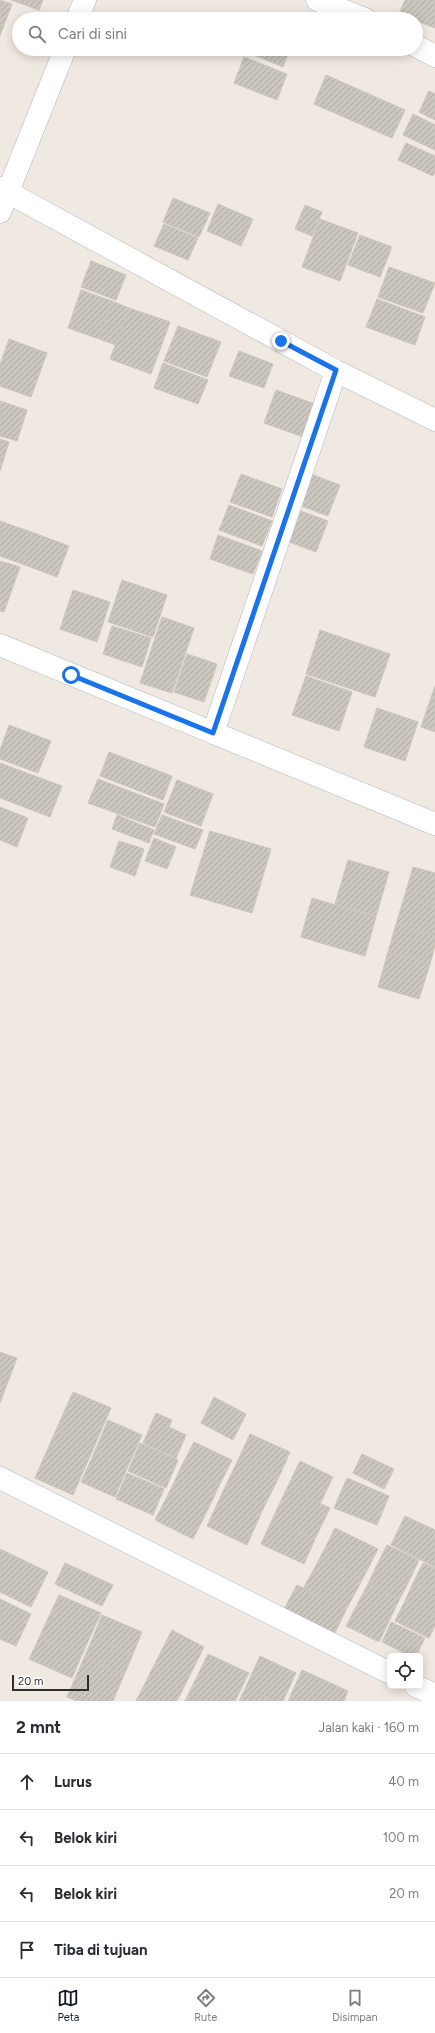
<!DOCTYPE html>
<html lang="id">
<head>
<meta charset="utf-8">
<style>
	body { margin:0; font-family:Figtree,sans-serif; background:#f7f7f7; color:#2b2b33 }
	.controls { position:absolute; right:12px; bottom:12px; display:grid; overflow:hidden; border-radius:6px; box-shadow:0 2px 10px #0003 }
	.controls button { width:36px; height:36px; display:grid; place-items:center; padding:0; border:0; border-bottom:1px solid #e1e1e2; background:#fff; color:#2b2b33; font:20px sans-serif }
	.scale { position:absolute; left:12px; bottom:10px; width:77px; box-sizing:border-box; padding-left:4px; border:2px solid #2e2e2e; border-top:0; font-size:11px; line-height:14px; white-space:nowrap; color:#2e2e2e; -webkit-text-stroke:3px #fff; paint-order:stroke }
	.stop { position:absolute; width:12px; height:12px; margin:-9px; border:3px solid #1a73e8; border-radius:50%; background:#fff }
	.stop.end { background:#1a73e8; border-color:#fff; box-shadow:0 1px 4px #0008 }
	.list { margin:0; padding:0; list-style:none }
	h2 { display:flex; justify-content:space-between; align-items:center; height:52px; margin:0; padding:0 16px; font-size:17px }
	h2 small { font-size:13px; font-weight:400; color:#7c7c81 }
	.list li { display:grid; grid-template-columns:26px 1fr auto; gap:12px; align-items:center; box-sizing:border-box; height:56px; padding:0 16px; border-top:1px solid #e1e1e2 }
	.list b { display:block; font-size:15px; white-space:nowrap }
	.list em { font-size:13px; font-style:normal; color:#7c7c81 }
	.icon { flex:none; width:22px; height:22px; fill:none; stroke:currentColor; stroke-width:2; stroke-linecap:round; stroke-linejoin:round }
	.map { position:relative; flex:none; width:435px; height:1701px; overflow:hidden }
	.search { position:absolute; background:#fff; box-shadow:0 2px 10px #0003; left:12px; right:12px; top:12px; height:44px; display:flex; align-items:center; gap:10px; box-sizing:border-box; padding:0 14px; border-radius:22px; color:#7c7c81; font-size:15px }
	.sheet { height:276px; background:#fff }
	nav { display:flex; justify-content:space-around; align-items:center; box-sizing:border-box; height:56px; border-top:1px solid #e1e1e2; background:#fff; font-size:11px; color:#7c7c81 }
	nav a { display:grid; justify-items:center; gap:2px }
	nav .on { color:#111827 }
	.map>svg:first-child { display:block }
	.building { fill:url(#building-hatch); stroke:#cbc5ba }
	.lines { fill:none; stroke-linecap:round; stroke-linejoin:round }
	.street-casing { stroke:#b4b7c1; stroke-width:23 }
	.street { stroke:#fff; stroke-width:22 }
	.route { stroke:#1a73e8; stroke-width:5 }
</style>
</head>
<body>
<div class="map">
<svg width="435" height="1701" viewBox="0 0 435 1701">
	<defs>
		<pattern id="building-hatch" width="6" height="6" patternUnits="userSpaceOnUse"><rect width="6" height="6" fill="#cbc7bf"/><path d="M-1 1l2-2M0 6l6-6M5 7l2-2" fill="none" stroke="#afaba4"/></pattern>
	</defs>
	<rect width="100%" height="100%" fill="#efe9e1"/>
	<path class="building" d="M0,0l12,4 -12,32z
		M11,0h32l-4,10z
		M405,0h30v28l-36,-14z
		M251,49h39l-7,18 -34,-14z
		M244,57l43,17 -10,26 -43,-17z
		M326,75l79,35 -13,28 -78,-34z
		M429,91l6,3v26l-16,-8z
		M413,114l22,11v25l-32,-15z
		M406,143l29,13v16l-2,4 -35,-16z
		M173,198l37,15 -11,24 -36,-15z
		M218,204l35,15 -12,27 -34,-15z
		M305,205l17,7 -10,24 -17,-7z
		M320,219l38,14 -18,48 -38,-14z
		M164,224l34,14 -10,22 -34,-14z
		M360,235l32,12 -12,30 -32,-12z
		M91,261l35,14 -10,25 -35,-13z
		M389,267l46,16 -12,30 -45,-16z
		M81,290l31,11 -13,38 -31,-11z
		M377,299l48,18 -10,28 -49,-18z
		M112,301l17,7 -13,37 -17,-6z
		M129,308l41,14 -19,52 -41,-15z
		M178,326l43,16 -14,35 -43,-16z
		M9,339l38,14 -16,44 -31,-11v-21z
		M239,351l34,13 -9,24 -35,-12z
		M163,363l45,17 -10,24 -44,-16z
		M276,390l39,14 -12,33 -39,-14z
		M0,401l27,9 -10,31 -17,-5z
		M0,439l9,3 -9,29z
		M308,473l32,12 -12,31 -32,-12z
		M241,474l41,15 -10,28 -42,-15z
		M229,505l43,16 -10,25 -43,-16z
		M295,509l33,12 -12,31 -32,-12z
		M0,521l34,12 -12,31 -22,-8z
		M34,533l35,13 -12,31 -35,-13z
		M218,535l44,16 -9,23 -43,-15z
		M0,561l20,6 -16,45 -4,-1z
		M122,580l45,15 -14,42 -45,-15z
		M73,590l37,12 -13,40 -37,-13z
		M162,617l32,11 -22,65 -32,-10z
		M112,626l39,12 -9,29 -39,-13z
		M320,630l70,24 -15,43 -69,-23z
		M187,654l30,10 -13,38 -30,-10z
		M306,676l46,16 -13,39 -47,-16z
		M435,686v46l-14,-5z
		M377,708l41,14 -13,39 -41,-14z
		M9,725l42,16 -13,32 -38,-14v-9z
		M109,752l63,24 -9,24 -63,-24z
		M0,763l62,23 -12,31 -50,-19z
		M98,779l66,25 -9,23 -67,-24z
		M177,780l36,14 -12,32 -37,-14z
		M0,807l28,11 -11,29 -17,-7z
		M117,815l37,15 -5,13 -37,-14z
		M162,815l41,15 -8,19 -41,-15z
		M210,831l61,18 -19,64 -62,-18z
		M154,838l22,9 -9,22 -22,-8z
		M119,841l25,8 -9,27 -25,-9z
		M348,860l41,12 -13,44 -41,-12z
		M413,867l22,6v34l-31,-9z
		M312,898l64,19 -11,39 -64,-19z
		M404,898l31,9v29l-39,-12z
		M396,924l39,12v10l-5,18 -42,-12z
		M388,952l42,12 -11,35 -41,-12z
		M0,1352l17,6 -17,45z
		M73,1392l38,16 -17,39 -38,-17z
		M214,1397l32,17 -13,26 -32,-17z
		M156,1413l16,7 -3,7 17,8 -10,23 -33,-15z
		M108,1420l34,15 -14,31 -33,-15z
		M56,1430l38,17 -21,48 -38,-17z
		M250,1434l40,18 -12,27 -40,-19z
		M194,1442l38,18 -12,24 -38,-19z
		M140,1443l38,17 -12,28 -38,-17z
		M95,1451l33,15 -13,31 -34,-15z
		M362,1454l32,15 -10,20 -31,-16z
		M238,1460l40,19 -13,26 -40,-18z
		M300,1461l33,16 -13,27 -33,-16z
		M182,1465l38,19 -11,23 -38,-18z
		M127,1473l37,16 -11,26 -37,-16z
		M347,1478l42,18 -12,29 -43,-17z
		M225,1487l40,18 -18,40 -40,-19z
		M287,1488l43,20 -15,31 -43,-19z
		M171,1489l38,18 -16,32 -38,-19z
		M405,1516l30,14v37l-44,-22z
		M272,1520l43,19 -11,25 -43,-20z
		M335,1528l43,21 -16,31 -42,-22z
		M387,1545l32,15 -10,21 -32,-16z
		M0,1549l48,23 -17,35 -31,-15z
		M320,1558l42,22 -16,30 -43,-21z
		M65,1563l48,22 -11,21 -47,-22z
		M423,1563l12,5v25l-22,-10z
		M377,1565l32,16 -10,19 -31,-16z
		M413,1583l22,10v22l-30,-14z
		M368,1584l31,16 -20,42 -33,-16z
		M297,1585l49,25 -13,27 -50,-26z
		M59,1595l42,18 -20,44 -42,-19z
		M0,1599l31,15 -15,32 -16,-7z
		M405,1601l30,14v10l-6,13 -34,-17z
		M102,1615l40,17 -9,22 -40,-17z
		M391,1622l34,16 -9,18h-5l-29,-14z
		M172,1630l32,17 -27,54h-41z
		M93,1637l40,17 -9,21 -40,-17z
		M39,1638l42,19 -9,21 -43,-19z
		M208,1654l41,19 -14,28h-34l-13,-6z
		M260,1656l36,17 -13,28h-11l-27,-12z
		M84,1658l40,17 -11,26h-36l-10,-4z
		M302,1670l46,21 -4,10h-56z
		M245,1689l27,12h-33z
		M188,1695l13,6h-16z"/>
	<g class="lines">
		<g class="street-casing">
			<path id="street" d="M317,0l48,19
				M77,19l8,-19
				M416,46l19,10
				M0,188l336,183 99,49
				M0,212l65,-163
				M0,645l435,179
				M213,733l123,-362
				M0,1478l390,195
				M416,1686l19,9"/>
		</g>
		<use href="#street" class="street"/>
	</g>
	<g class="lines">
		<path class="route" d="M71,675l142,58 123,-363 -55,-29"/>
	</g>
</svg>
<div class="controls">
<button><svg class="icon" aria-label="locate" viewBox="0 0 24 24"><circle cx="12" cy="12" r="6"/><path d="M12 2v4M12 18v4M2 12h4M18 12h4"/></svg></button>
</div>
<div class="scale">20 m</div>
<div class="stop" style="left:71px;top:675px"></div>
<div class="stop end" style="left:281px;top:341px"></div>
<div class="search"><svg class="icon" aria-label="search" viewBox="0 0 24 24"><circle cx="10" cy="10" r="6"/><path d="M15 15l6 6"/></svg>Cari di sini</div>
</div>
<section class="sheet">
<h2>2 mnt<small>Jalan kaki · 160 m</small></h2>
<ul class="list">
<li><svg class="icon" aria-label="ahead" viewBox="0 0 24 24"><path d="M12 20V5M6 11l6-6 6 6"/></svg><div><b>Lurus</b></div><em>40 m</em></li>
<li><svg class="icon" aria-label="left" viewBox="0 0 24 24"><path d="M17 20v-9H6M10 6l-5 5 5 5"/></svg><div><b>Belok kiri</b></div><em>100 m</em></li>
<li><svg class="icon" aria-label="left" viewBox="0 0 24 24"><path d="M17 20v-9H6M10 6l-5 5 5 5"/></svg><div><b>Belok kiri</b></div><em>20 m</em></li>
<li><svg class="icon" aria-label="arrive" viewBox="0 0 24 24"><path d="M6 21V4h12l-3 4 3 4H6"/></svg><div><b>Tiba di tujuan</b></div></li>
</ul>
</section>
<nav>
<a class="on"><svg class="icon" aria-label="map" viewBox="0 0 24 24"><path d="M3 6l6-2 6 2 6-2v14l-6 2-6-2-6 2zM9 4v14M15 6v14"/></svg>Peta</a>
<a><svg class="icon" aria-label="directions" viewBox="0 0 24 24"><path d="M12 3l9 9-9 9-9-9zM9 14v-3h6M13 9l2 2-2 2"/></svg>Rute</a>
<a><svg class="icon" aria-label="saved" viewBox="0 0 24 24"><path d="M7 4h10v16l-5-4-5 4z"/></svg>Disimpan</a>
</nav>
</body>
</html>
